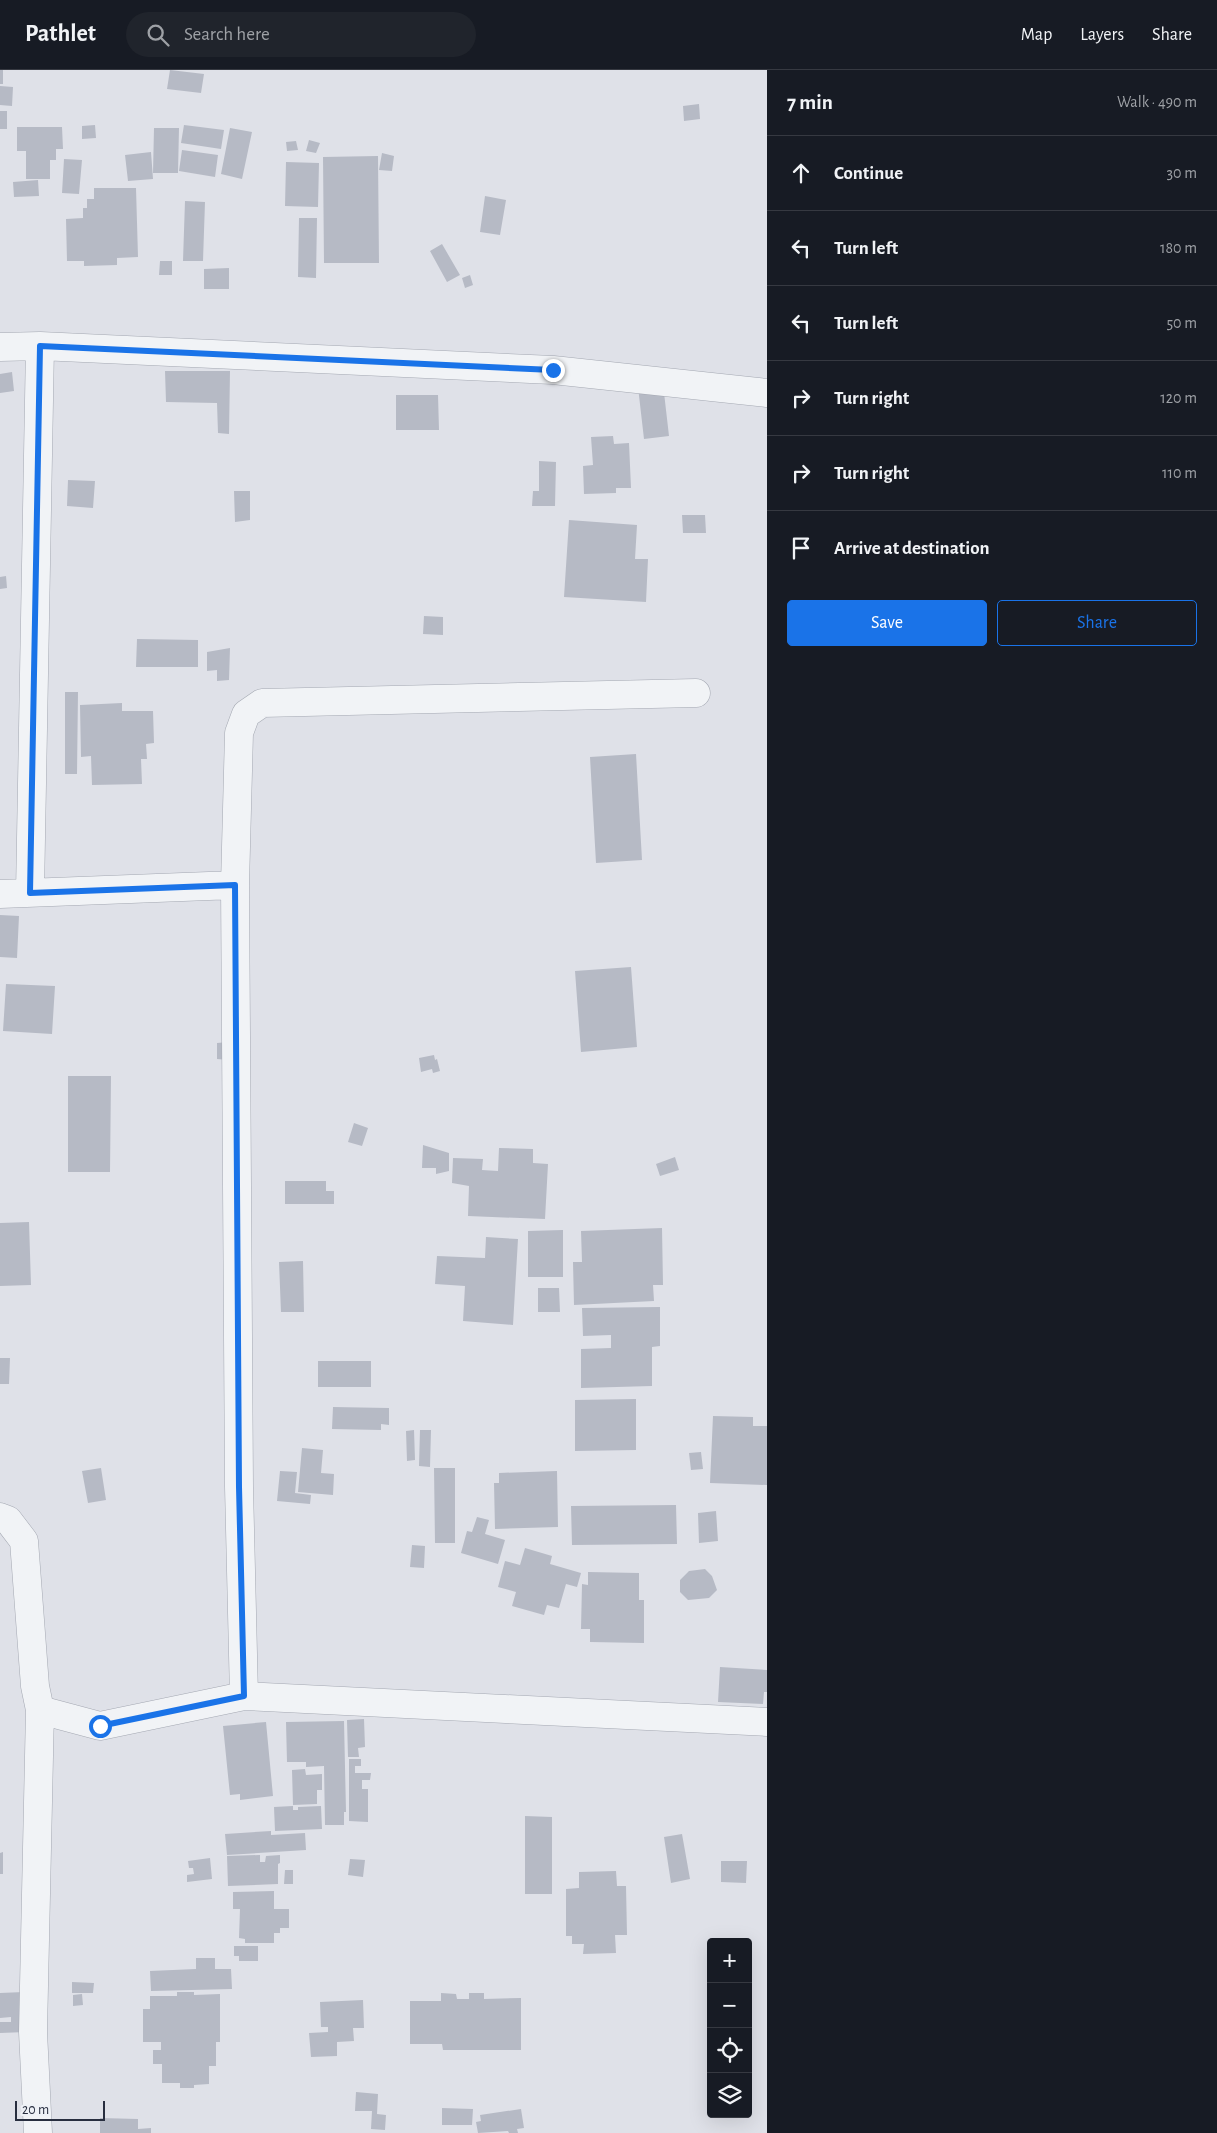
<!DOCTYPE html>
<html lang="en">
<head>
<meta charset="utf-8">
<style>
	body { margin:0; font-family:"Alegreya Sans",sans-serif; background:#20242c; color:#f1f3f6 }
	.controls { position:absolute; right:15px; bottom:15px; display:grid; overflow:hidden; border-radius:5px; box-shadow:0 5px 20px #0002 }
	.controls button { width:45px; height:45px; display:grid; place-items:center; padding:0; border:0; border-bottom:1px solid #363941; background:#171b24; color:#f1f3f6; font:25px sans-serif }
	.scale { position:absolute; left:15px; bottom:12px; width:90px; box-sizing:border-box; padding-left:5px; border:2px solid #282e3f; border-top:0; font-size:14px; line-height:18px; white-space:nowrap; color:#282e3f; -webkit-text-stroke:4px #eef1f6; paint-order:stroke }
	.stop { position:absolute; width:15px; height:15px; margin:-11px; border:4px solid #1a73e8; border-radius:50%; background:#fff }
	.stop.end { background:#1a73e8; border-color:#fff; box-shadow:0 1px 5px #0008 }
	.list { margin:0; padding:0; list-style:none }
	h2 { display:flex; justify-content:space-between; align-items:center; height:65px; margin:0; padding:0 20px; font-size:21px }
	h2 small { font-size:16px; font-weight:400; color:#9ea1a6 }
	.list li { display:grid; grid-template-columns:32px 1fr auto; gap:15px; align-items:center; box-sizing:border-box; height:75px; padding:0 20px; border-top:1px solid #363941 }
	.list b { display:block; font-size:19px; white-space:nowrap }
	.list em { font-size:16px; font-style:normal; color:#9ea1a6 }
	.actions { display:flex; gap:10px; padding:15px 20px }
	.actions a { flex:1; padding:11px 0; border:1px solid #1a73e8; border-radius:5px; text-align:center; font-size:18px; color:#1a73e8 }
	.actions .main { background:#1a73e8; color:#fff }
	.icon { flex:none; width:28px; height:28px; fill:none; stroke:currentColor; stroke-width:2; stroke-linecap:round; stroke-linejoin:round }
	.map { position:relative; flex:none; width:767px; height:2063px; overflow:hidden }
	header { display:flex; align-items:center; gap:30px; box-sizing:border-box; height:70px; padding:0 25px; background:#171b24; border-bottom:1px solid #363941 }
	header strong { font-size:24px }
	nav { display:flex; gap:28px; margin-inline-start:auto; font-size:18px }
	.search { width:350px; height:45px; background:#20242c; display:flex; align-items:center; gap:12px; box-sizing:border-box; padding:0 18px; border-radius:28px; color:#9ea1a6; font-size:19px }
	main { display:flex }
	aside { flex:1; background:#171b24 }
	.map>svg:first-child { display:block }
	.building { fill:#b6bac5 }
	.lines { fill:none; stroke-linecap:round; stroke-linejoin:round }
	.street-casing { stroke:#a4a8b2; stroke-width:29 }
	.street { stroke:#f1f3f6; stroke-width:28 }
	.route { stroke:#1a73e8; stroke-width:6 }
</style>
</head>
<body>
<header>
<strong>Pathlet</strong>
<div class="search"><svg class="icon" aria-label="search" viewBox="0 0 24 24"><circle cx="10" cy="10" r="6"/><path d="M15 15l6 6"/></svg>Search here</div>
<nav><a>Map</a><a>Layers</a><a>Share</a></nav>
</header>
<main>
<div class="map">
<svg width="767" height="2063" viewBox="0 0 767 2063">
	<rect width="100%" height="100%" fill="#dfe1e8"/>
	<path class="building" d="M0,0h3v14h-3z
		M170,0l34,4 -3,19 -34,-4z
		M0,16l13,1 -1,19 -12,-1z
		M699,34l1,15 -16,2 -1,-15z
		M0,41h7v18h-7z
		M95,55l1,13 -14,1v-13z
		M184,55l40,5 -3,19 -40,-6z
		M17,57h45l1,22h-7v11h-6v19h-24v-28h-9z
		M154,58h25l-1,45h-25z
		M230,58l22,4 -10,47 -21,-5z
		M309,70l11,3 -4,10 -10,-2z
		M296,71l2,9 -11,1 -1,-9z
		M182,80l36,5 -3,22 -36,-6z
		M151,82l2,27 -25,2 -3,-26z
		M382,83l12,3 -2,15 -13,-1z
		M378,86l1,107h-55l-1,-106z
		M64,89l18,1 -3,34 -17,-1z
		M286,92l33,1 -1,44 -33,-1z
		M38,110l1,16 -25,1 -1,-15z
		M94,118h42l2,69 -21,1v7l-33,1v-5h-17l-1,-42 17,-1v-10h4v-9h7z
		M485,126l21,4 -6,35 -20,-3z
		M185,131l20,1 -2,59h-20z
		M299,148h18l-1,60 -18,-1z
		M442,174l18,31 -13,7 -17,-31z
		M160,191h12v14h-13z
		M229,198v21h-25v-20z
		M470,205l3,10 -8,3 -3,-10z
		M165,301h65l-1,63 -11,-1 -1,-30 -51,-1z
		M12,302l2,19 -14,2v-19z
		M663,314l6,52 -25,3 -6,-52z
		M396,325h42l1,35h-43z
		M613,366l1,8 15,-1 2,45h-15v5l-32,1 -1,-28 10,-1 -2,-28z
		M539,391l17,1 -1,44h-23l1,-15h6z
		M68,410l27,1 -2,27 -26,-2z
		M234,421h16v29l-15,2z
		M682,445h23l1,18h-23z
		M569,450l68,5 -2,34h13l-2,43 -82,-5z
		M6,506l1,12 -7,1v-12z
		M424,546l19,1v18l-20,-1z
		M137,569l61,1v27h-62z
		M230,578l-1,32 -12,1v-11l-10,1v-19z
		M65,622h13l-1,82h-12z
		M122,633v8h31l1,32 -8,1 1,15h-6l1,25 -50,1 -1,-29 -10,1 -1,-52z
		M636,684l6,106 -46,3 -6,-106z
		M0,845l19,1 -2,42 -17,-1z
		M631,897l6,80 -56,5 -6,-81z
		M6,914l49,2 -3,48 -49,-3z
		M229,972v18l-12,-1v-16z
		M434,985l1,5 2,-1 3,12 -7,2 -1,-4 -11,3 -2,-14z
		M68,1006h43l-1,96h-42z
		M354,1053l14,5 -6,18 -14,-4z
		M423,1075l26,8v18l-13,3v-6h-14z
		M499,1078l34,1v14l15,1 -3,55 -77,-3 1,-30 -17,-3 1,-25 30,1 -1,11 16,1z
		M675,1087l4,13 -19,6 -4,-12z
		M285,1111h41v10h8v13h-49z
		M29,1152l2,63 -31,1v-63z
		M662,1158l1,57h-10l1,16 -80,4 -1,-43h9l-1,-31z
		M563,1160v47h-35v-46z
		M486,1167l32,2 -5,86 -50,-4 2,-35 -30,-2 2,-28 48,2z
		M303,1191l1,51h-23l-2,-50z
		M538,1218h21l1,24h-22z
		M660,1237v39l-8,1v39l-71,2v-39l30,-1v-13l-28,1 -1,-28z
		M0,1288h10l-1,26h-9z
		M318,1291h53v26h-53z
		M636,1329v51l-61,1v-51z
		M333,1337l56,1v17l-8,-1v6l-49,-1z
		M713,1346l40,1v9h14v59l-57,-2z
		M414,1360l1,30 -8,1 -1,-30z
		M420,1360h11l-1,37 -11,-1z
		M302,1378l21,2 -2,23 13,1 -1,21 -35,-3z
		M701,1382l2,17 -12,1 -2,-17z
		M101,1398l5,32 -18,3 -6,-32z
		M434,1398h21v75h-20z
		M280,1401l17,1 -2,21 16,2 -1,9 -33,-3z
		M557,1401l1,56 -63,2 -1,-46h5v-10z
		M676,1435l1,39 -105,1 -1,-39z
		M716,1441l2,30 -19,2 -1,-30z
		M477,1447l12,3 -4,14 20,6 -7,24 -37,-11 6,-22 5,1z
		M412,1475l13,1 -1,22 -14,-1z
		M525,1478l27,8 -2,8 31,9 -4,14 -11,-3 -7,24 -12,-3 -3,10 -32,-9 4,-14 -18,-5 7,-26 15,4z
		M705,1499l7,7 5,14 -8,8 -21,2 -8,-8v-12l9,-9z
		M588,1502l51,1v27h5v43l-54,-1v-13h-9l1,-45 6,1z
		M720,1597l47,3v22h-3l-1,12 -45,-2z
		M364,1649l1,28 -7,1 1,9h-11l-1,-37z
		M344,1651l2,91h-2v13h-19l-1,-59 -18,1v-5h-19l-1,-40z
		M266,1652l7,74 -33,4v-6l-10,1 -7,-69z
		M349,1689h12v7h-6v7h16l-1,7h-8v9h6v33l-19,-1z
		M305,1699l1,6 16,-1v16h-5v14l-24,1 -1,-35z
		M293,1736v4h5v-3l23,-1 1,23 -47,2 -1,-24z
		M525,1746l27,1v77h-27z
		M271,1761v4l34,-2 1,17 -79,5 -2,-21z
		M682,1764l8,45 -19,4 -7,-46z
		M3,1782v22h-3v-21z
		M260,1785v7h5l1,-6 14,-1v8l-2,1v20l-50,2 -1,-30z
		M210,1788l2,21 -25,3v-7l7,-1 -1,-6h-4l-1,-7z
		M350,1789l15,1 -2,17 -15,-2z
		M721,1791h26l-1,22 -25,-1z
		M285,1800h8v14h-9z
		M616,1801l1,15h9l1,49h-12l1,18 -33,1 1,-10h-12v-8h-6v-47l13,-1v-16z
		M274,1821v18h15v19h-9v5h-6v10h-29v-4l-6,-1 1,-29h-7v-17z
		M234,1876h24v15h-19v-5h-5z
		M196,1888h19v11h16l1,20 -81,2 -1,-20 46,-2z
		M72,1912l22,1 -1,10h-21z
		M24,1922l2,40 -26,1v-11h11v-5l-11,1v-25z
		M177,1922h17v3l26,-1v48h-4v24h-7v18l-15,1v3h-14v-5h-18v-19h-9v-14h8v-8h-18v-33h7v-13h27z
		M441,1923l15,1 1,5h12v-6h15v6l37,-1v52h-78l-1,-6h-32v-43h31z
		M82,1924l1,11 -10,1v-11z
		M363,1930l1,28h-11l1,13 -17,1v14l-26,1 -2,-24 19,-1v-5h-7l-1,-25z
		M356,2022l22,2 -1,20 9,1 -1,15 -14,-1 1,-18h-17z
		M442,2038l31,1 -1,16h-30z
		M521,2039l3,19 -7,1 1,4h-9l-1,-2 -30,2 -2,-11 5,-1 -1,-6z
		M100,2048l38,1v10l13,-1v5h-51z"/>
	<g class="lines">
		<g class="street-casing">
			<path id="street" d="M0,277l40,-1 513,24 214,23
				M696,623l-434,10 -16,11 -7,19 -4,152 4,602 5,209 523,26
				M30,823l10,-547
				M0,824l235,-9
				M0,1447l8,3 16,21 11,145 5,24 60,16 144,-30
				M38,2063l-5,-101 7,-322"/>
		</g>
		<use href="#street" class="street"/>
	</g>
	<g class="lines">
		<path class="route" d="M100,1656l144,-30 -5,-209 -4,-602 -205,8 10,-547 513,24"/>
	</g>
</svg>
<div class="controls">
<button>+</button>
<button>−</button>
<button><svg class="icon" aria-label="locate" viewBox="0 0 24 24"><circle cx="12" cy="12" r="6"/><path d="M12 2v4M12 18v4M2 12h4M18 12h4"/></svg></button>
<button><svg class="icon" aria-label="layers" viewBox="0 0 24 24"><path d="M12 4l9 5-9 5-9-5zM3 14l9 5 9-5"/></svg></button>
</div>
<div class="scale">20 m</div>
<div class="stop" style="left:100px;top:1656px"></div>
<div class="stop end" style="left:553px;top:300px"></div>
</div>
<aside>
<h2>7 min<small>Walk · 490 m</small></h2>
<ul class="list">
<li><svg class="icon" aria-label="ahead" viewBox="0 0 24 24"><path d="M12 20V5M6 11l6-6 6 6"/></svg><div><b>Continue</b></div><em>30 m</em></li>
<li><svg class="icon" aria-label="left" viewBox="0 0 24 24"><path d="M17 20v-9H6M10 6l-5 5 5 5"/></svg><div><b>Turn left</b></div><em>180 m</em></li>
<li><svg class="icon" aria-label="left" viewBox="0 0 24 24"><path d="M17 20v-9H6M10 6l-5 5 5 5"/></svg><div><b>Turn left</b></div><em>50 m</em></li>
<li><svg class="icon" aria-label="right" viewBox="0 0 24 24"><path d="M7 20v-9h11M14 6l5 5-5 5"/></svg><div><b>Turn right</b></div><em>120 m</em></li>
<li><svg class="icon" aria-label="right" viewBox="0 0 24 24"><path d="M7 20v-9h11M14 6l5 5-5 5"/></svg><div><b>Turn right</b></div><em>110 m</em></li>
<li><svg class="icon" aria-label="arrive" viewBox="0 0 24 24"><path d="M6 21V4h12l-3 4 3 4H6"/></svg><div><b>Arrive at destination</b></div></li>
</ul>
<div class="actions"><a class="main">Save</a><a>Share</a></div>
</aside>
</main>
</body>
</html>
